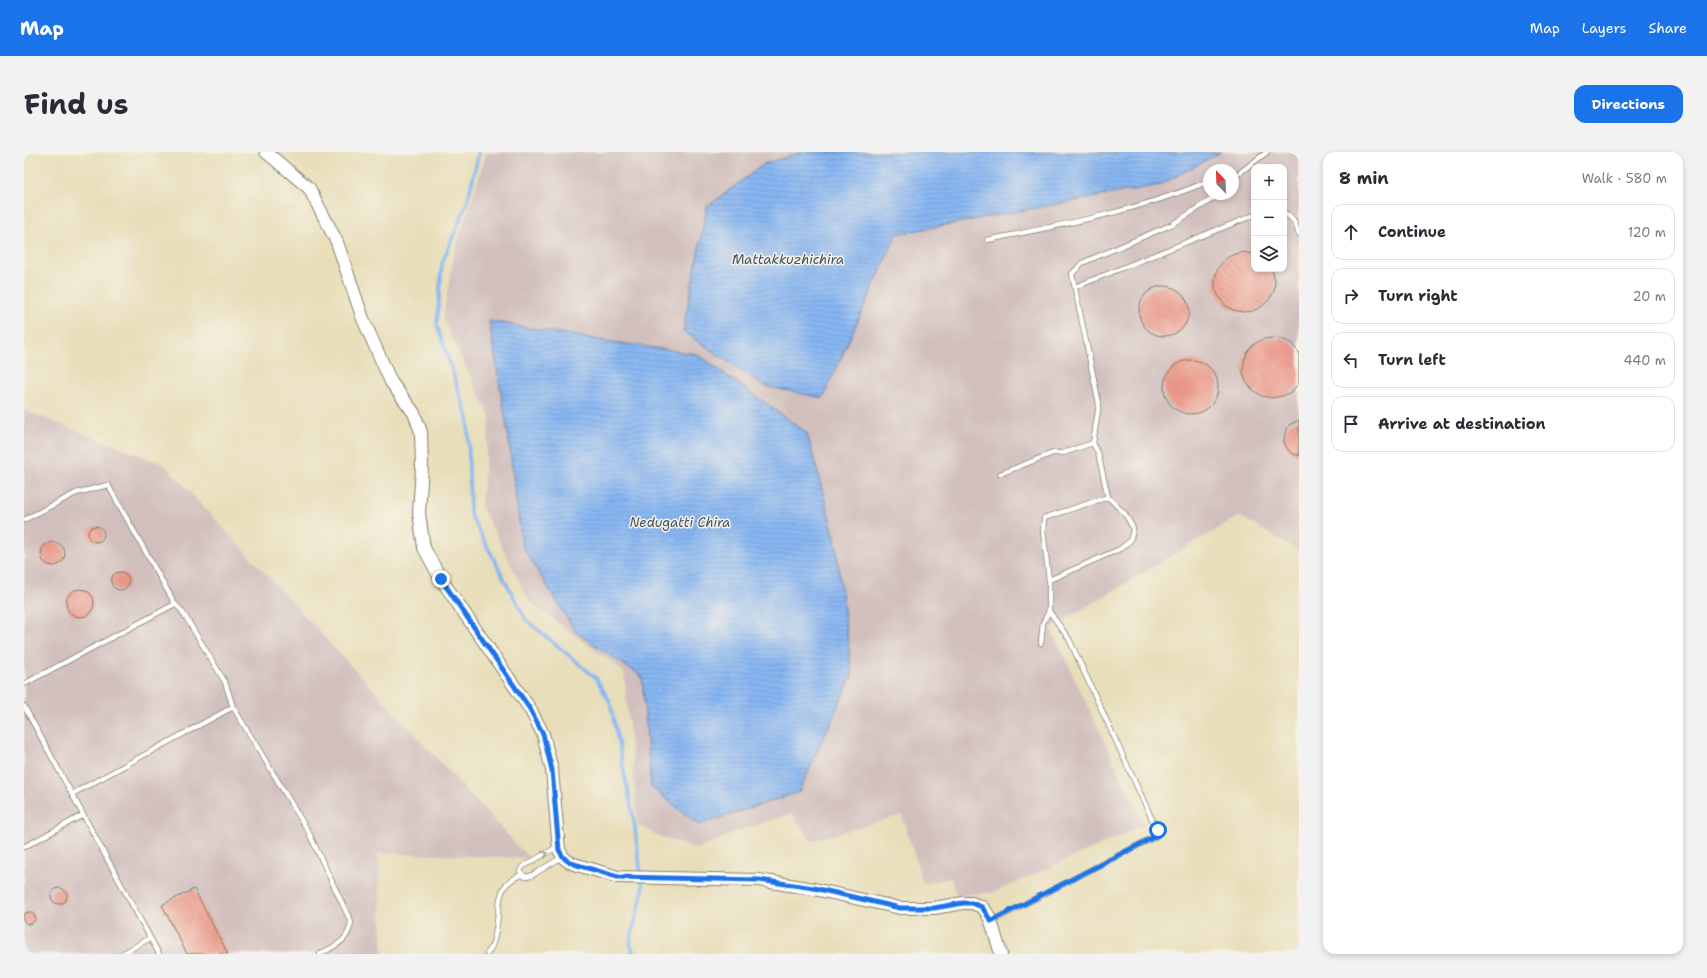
<!DOCTYPE html>
<html lang="en">
<head>
<meta charset="utf-8">
<style>
	body { margin:0; font-family:"Shantell Sans",sans-serif; background:#f2f2f3; color:#2b2b33 }
	.controls { position:absolute; right:12px; top:12px; display:grid; overflow:hidden; border-radius:8px; box-shadow:0 2px 6px #0003 }
	.controls button { width:36px; height:36px; display:grid; place-items:center; padding:0; border:0; border-bottom:1px solid #e1e1e2; background:#fff; color:#2b2b33; font:20px sans-serif }
	.compass { position:absolute; left:1179px; top:12px; width:36px; height:36px; border-radius:50%; background:#fff; box-shadow:0 2px 6px #0003; rotate:337deg }
	.stop { position:absolute; width:12px; height:12px; margin:-9px; border:3px solid #1a73e8; border-radius:50%; background:#fff }
	.stop.end { background:#1a73e8; border-color:#fff; box-shadow:0 1px 4px #0008 }
	.list { margin:0; padding:0; list-style:none }
	h2 { display:flex; justify-content:space-between; align-items:center; height:52px; margin:0; padding:0 16px; font-size:17px }
	h2 small { font-size:13px; font-weight:400; color:#7c7c81 }
	.list li { display:grid; grid-template-columns:26px 1fr auto; gap:12px; align-items:center; box-sizing:border-box; height:56px; margin:0 8px 8px; padding:0 8px; border:1px solid #e1e1e2; border-radius:12px }
	.list b { display:block; font-size:15px; white-space:nowrap }
	.list em { font-size:13px; font-style:normal; color:#7c7c81 }
	.icon { flex:none; width:22px; height:22px; fill:none; stroke:currentColor; stroke-width:2; stroke-linecap:round; stroke-linejoin:round }
	.map { position:relative; flex:none; width:1275px; height:802px; overflow:hidden; border-radius:12px }
	header { display:flex; align-items:center; gap:24px; box-sizing:border-box; height:56px; padding:0 20px; background:#1a73e8; color:#fff }
	header strong { font-size:19px }
	nav { display:flex; gap:22px; margin-inline-start:auto; font-size:14px }
	.intro { display:flex; align-items:center; justify-content:space-between; box-sizing:border-box; height:96px; padding:0 24px }
	h1 { margin:0; font-size:28px }
	.button { padding:10px 18px; border-radius:12px; background:#1a73e8; color:#fff; font-size:14px; font-weight:700 }
	main { display:flex; gap:24px; padding:0 24px }
	aside { flex:1; background:#fff; border-radius:12px; box-shadow:0 2px 6px #0003 }
	.map>svg:first-child { display:block }
	.industrial { fill:#d1bfbe; fill-rule:evenodd }
	.water { fill:url(#water-rules); stroke:#526987 }
	.lines { fill:none; stroke-linecap:round; stroke-linejoin:round }
	.stream { stroke:#87b6f2; stroke-width:3.5 }
	.building { fill:url(#building-back-hatch) }
	.lane-casing { stroke:#827d6a; stroke-width:6 }
	.secondary-casing { stroke:#827d6a; stroke-width:14 }
	.lane { stroke:#fff; stroke-width:4.5 }
	.secondary { stroke:#fff; stroke-width:12 }
	.oneway { stroke:#999 }
	.route { stroke:#1a73e8; stroke-width:5 }
	.labels { text-anchor:middle; dominant-baseline:central; stroke-width:3; stroke-linejoin:round; paint-order:stroke }
	.water-label { font-size:13px; font-style:italic; fill:#415267; stroke:#f7f3e8 }
</style>
</head>
<body>
<header>
<strong>Map</strong>
<nav><a>Map</a><a>Layers</a><a>Share</a></nav>
</header>
<div class="intro"><h1>Find us</h1><a class="button">Directions</a></div>
<main>
<div class="map">
<svg width="1275" height="802" viewBox="0 0 1275 802">
	<defs>
		<pattern id="water-rules" width="6" height="5" patternUnits="userSpaceOnUse"><rect width="6" height="5" fill="#87b6f2"/><path d="M0 2.5h6" fill="none" stroke="#749ccf"/></pattern>
		<pattern id="building-back-hatch" width="6" height="6" patternUnits="userSpaceOnUse"><rect width="6" height="6" fill="#ed9a8a"/><path d="M-1 5l2 2M0 0l6 6M5-1l2 2" fill="none" stroke="#cb8476"/></pattern>
	</defs>
	<rect width="100%" height="100%" fill="#f7f3e8"/>
	<filter id="ink" filterUnits="userSpaceOnUse"><feTurbulence type="fractalNoise" baseFrequency=".025" numOctaves="2"/><feDisplacementMap in="SourceGraphic" scale="8" xChannelSelector="R" yChannelSelector="G"/><feConvolveMatrix kernelMatrix="1 2 1 2 8 2 1 2 1" color-interpolation-filters="sRGB"/></filter>
	<filter id="wash" filterUnits="userSpaceOnUse"><feTurbulence type="fractalNoise" baseFrequency=".012" numOctaves="4" result="noise"/><feDisplacementMap in="SourceGraphic" scale="16" xChannelSelector="R" yChannelSelector="G"/><feGaussianBlur stdDeviation="0.9" result="paint"/><feColorMatrix in="noise" values="0 0 0 0 0 0 0 0 0 0 0 0 0 0 0 0 0 1.4 0 .05"/><feComposite in="paint" operator="in"/></filter>
	<g filter="url(#wash)">
		<rect width="100%" height="100%" fill="#e8deb9"/>
		<path class="industrial" d="M463,0h812v399l-60,-35 -188,112 93,197 -149,67 -38,4 -6,-18 -28,6 -21,-69 -91,26 -19,-27 -52,16 -43,19 -41,-14 -18,-10 -14,-153 -94,-70 -49,-96 9,-89 -47,-98 10,-61zM1230,15h30v102h-30zM1185,18h24v24h-24z
			M0,258l141,55 364,393 -151,-5 5,101h-359z"/>
		<path class="water" d="M778,0h419l-61,33 -263,49 -74,164 -59,-12 -81,-55 24,-124 57,-43z
			M465,169l117,20 91,13 110,79 28,105 17,137 -53,117 -100,33 -48,-38 -9,-110 -67,-46 -53,-85 -14,-112z"/>
		<g class="lines">
			<path class="stream" d="M455,0l-12,51 -25,60 -5,62 31,94 2,95 56,106 70,58 14,24 24,119 9,69 -13,53 4,11"/>
		</g>
		<g id="blocks">
			<path class="building" d="M1218,100l12,2v15h18l3,12 -1,10 -5,9 -7,6 -9,5 -10,1 -10,-2 -8,-5 -6,-8 -4,-9v-10l3,-10 6,-8 8,-5z
				M1115 159a25 25 0 1 1 50 0a25 25 0 1 1-50 0Z
				M1249,186l9,1 9,4 6,7 2,3v30l-8,9 -9,4 -10,2 -10,-2 -9,-6 -7,-8 -3,-10 1,-10 3,-10 7,-8 9,-5z
				M1140 235a27 27 0 1 1 54 0a27 27 0 1 1-54 0Z
				M1275,268v36l-8,-3 -4,-5 -3,-5v-6l5,-12z
				M64 382a8 8 0 1 1 16 0a8 8 0 1 1-16 0Z
				M17 402a12 12 0 1 1 24 0a12 12 0 1 1-24 0Z
				M87 429a9 9 0 1 1 18 0a9 9 0 1 1-18 0Z
				M42 451a14 14 0 1 1 28 0a14 14 0 1 1-28 0Z
				M27 744a8 8 0 1 1 16 0a8 8 0 1 1-16 0Z
				M170,737l34,65h-41l-25,-49z
				M-1 766a6 6 0 1 1 12 0a6 6 0 1 1-12 0Z"/>
		</g>
	</g>
	<g filter="url(#ink)">
		<use href="#blocks" fill-opacity="0" stroke="#827d6a" stroke-width="1"/>
		<g class="lines">
			<g class="lane-casing">
				<path id="lane" d="M1209,31l5,-9 29,-22
					M1260,60l10,9 5,13
					M963,88c75,-15 151,-29 222,-59
					M1051,135l179,-72
					M976,322l53,-21h10l30,-10
					M0,368l52,-27 32,-8 67,119 7,7 43,71 8,25 75,124 43,91c-3,20 -15,23 -31,32
					M1025,428l71,-31 10,-8 2,-7 1,-6 -8,-14 -17,-17 -10,-44 -5,-10 6,-39 -27,-130 10,-11 91,-39 47,-30
					M1017,491l2,-20 6,-12
					M0,532l151,-80
					M0,554l135,248
					M48,642l161,-87
					M0,695l59,-32
					M533,695l-35,20 -2,4 5,6 6,-1 31,-19
					M968,769l164,-85 1,-6 -88,-191 -20,-28v-31l-6,-49 1,-13 64,-21
					M98,802l28,-16
					M463,802c15,-19 7,-55 19,-69 4,-5 11,-8 16,-11"/>
			</g>
			<g class="secondary-casing">
				<path id="secondary" d="M242,0l43,36 28,54 26,77 28,63 23,31 7,19 1,35 -3,46 5,35 17,31 89,130 13,25 9,36 7,80c4,8 7,11 15,14l44,13 141,3 55,9 86,19h34l29,-5h9l10,4 5,6 4,8 10,33"/>
			</g>
			<use href="#lane" class="lane"/>
			<use href="#secondary" class="secondary"/>
		</g>
		<defs><path id="oneway-chevron" d="M-2-3.5L2.5 0L-2 3.5" fill="none" stroke-width="1.6" stroke-linecap="round" stroke-linejoin="round"/></defs>
		<use class="oneway" href="#oneway-chevron" transform="translate(521 702) rotate(-29)"/>
	</g>
	<g class="lines" filter="url(#ink)">
		<path class="route" d="M417,427l89,130 13,25 9,36 7,80c4,8 7,11 15,14l44,13 141,3 55,8 86,20h34l29,-5h9l10,4 9,14 165,-85 2,-6"/>
	</g>
	<g class="labels">
		<g class="water-label">
			<text x="764" y="107">Mattakkuzhichira</text>
			<text x="656" y="370">Nedugatti Chira</text>
		</g>
	</g>
</svg>
<div class="controls">
<button>+</button>
<button>−</button>
<button><svg class="icon" aria-label="layers" viewBox="0 0 24 24"><path d="M12 4l9 5-9 5-9-5zM3 14l9 5 9-5"/></svg></button>
</div>
<svg class="compass" viewBox="-18 -18 36 36"><path d="M0-13l5 13h-10z" fill="#e53935"/><path d="M0 13l5-13h-10z" fill="#7c7c81"/></svg>
<div class="stop" style="left:1134px;top:678px"></div>
<div class="stop end" style="left:417px;top:427px"></div>
</div>
<aside>
<h2>8 min<small>Walk · 580 m</small></h2>
<ul class="list">
<li><svg class="icon" aria-label="ahead" viewBox="0 0 24 24"><path d="M12 20V5M6 11l6-6 6 6"/></svg><div><b>Continue</b></div><em>120 m</em></li>
<li><svg class="icon" aria-label="right" viewBox="0 0 24 24"><path d="M7 20v-9h11M14 6l5 5-5 5"/></svg><div><b>Turn right</b></div><em>20 m</em></li>
<li><svg class="icon" aria-label="left" viewBox="0 0 24 24"><path d="M17 20v-9H6M10 6l-5 5 5 5"/></svg><div><b>Turn left</b></div><em>440 m</em></li>
<li><svg class="icon" aria-label="arrive" viewBox="0 0 24 24"><path d="M6 21V4h12l-3 4 3 4H6"/></svg><div><b>Arrive at destination</b></div></li>
</ul>
</aside>
</main>
</body>
</html>
